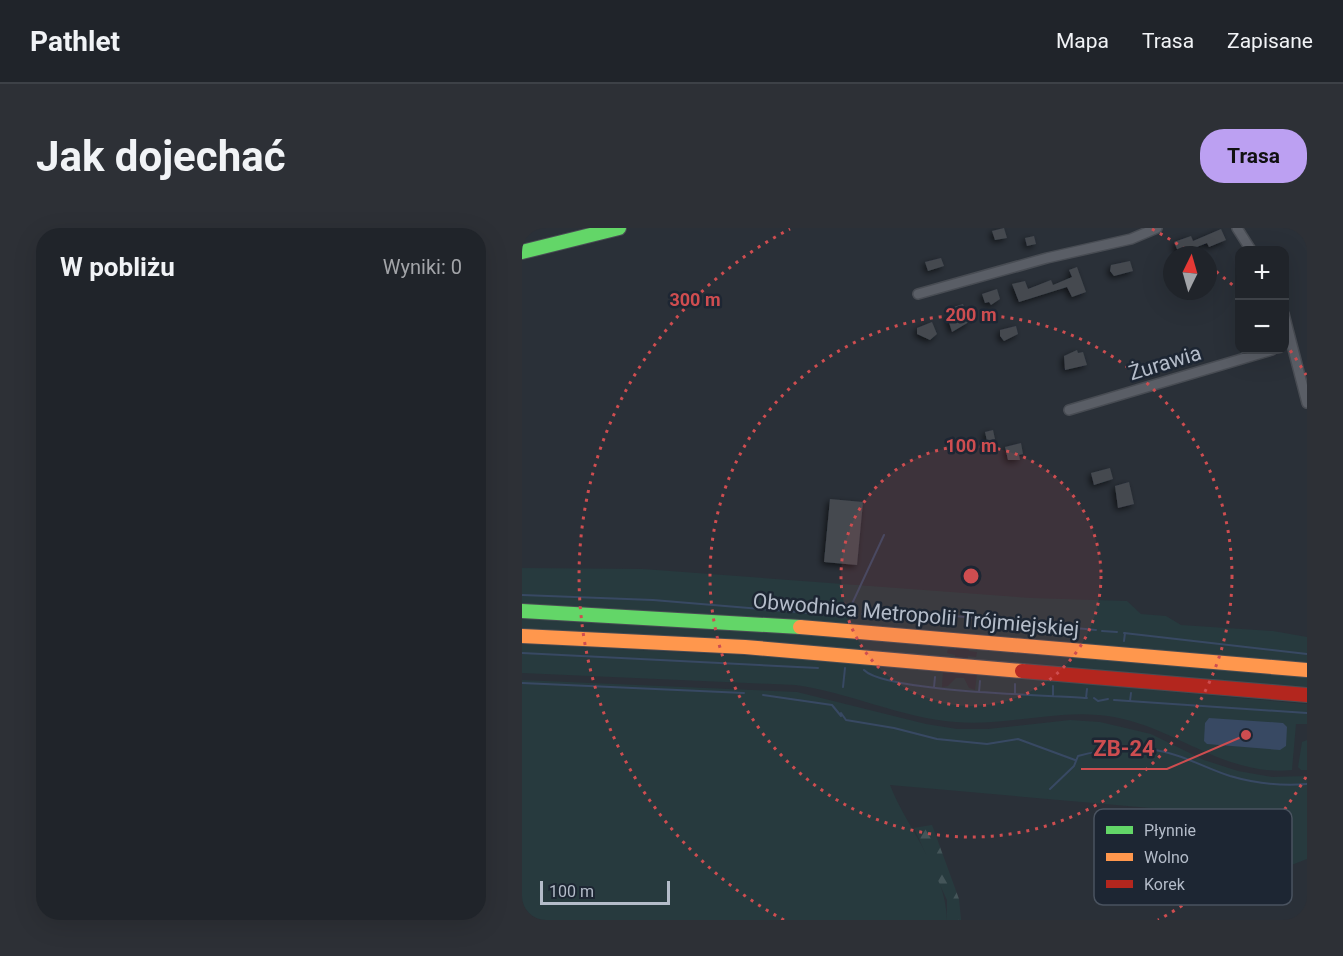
<!DOCTYPE html>
<html lang="pl">
<head>
<meta charset="utf-8">
<style>
	body { margin:0; font-family:Roboto,sans-serif; background:#2d3036; color:#f1f3f6 }
	.controls { position:absolute; right:18px; top:18px; display:grid; overflow:hidden; border-radius:12px; box-shadow:0 6px 24px #0002 }
	.controls button { width:54px; height:54px; display:grid; place-items:center; padding:0; border:0; border-bottom:2px solid #3d4147; background:#20242a; color:#f1f3f6; font:30px sans-serif }
	.compass { position:absolute; left:641px; top:18px; width:54px; height:54px; border-radius:50%; background:#20242a; box-shadow:0 6px 24px #0002; rotate:5deg }
	.scale { position:absolute; left:18px; bottom:15px; width:130px; box-sizing:border-box; padding-left:6px; border:3px solid #b4bcc9; border-top:0; font-size:16px; line-height:21px; white-space:nowrap; color:#b4bcc9; -webkit-text-stroke:4px #1d2633; paint-order:stroke }
	.list { margin:0; padding:0; list-style:none }
	h2 { display:flex; justify-content:space-between; align-items:center; height:78px; margin:0; padding:0 24px; font-size:26px }
	h2 small { font-size:20px; font-weight:400; color:#a2a4a8 }
	.map { position:relative; flex:none; width:785px; height:692px; overflow:hidden; border-radius:24px }
	header { display:flex; align-items:center; gap:36px; box-sizing:border-box; height:84px; padding:0 30px; background:#20242a; border-bottom:2px solid #3d4147 }
	header strong { font-size:28px }
	nav { display:flex; gap:33px; margin-inline-start:auto; font-size:21px }
	.intro { display:flex; align-items:center; justify-content:space-between; box-sizing:border-box; height:144px; padding:0 36px }
	h1 { margin:0; font-size:42px }
	.button { padding:15px 27px; border-radius:24px; background:#bca0f2; color:#111; font-size:21px; font-weight:700 }
	main { display:flex; gap:36px; padding:0 36px }
	aside { flex:1; background:#20242a; border-radius:24px; box-shadow:0 6px 24px #0002 }
	.map>svg:first-child { display:block }
	.green { fill:#273a3e }
	.forest { fill:url(#forest-firs) }
	.water { fill:#384963 }
	.lines { fill:none; stroke-linecap:round; stroke-linejoin:round }
	.stream { stroke:#384963; stroke-width:2 }
	.building { fill:#444950; filter:url(#shadow) }
	.street-casing { stroke:#484c53; stroke-width:12 }
	.fast-casing { stroke:#484c53; stroke-width:16 }
	.slow-casing { stroke:#484c53; stroke-width:16 }
	.jam-casing { stroke:#484c53; stroke-width:16 }
	.street { stroke:#5a5e66; stroke-width:9 }
	.fast { stroke:#63d668; stroke-width:14 }
	.slow { stroke:#ff974d; stroke-width:14 }
	.jam { stroke:#b3261e; stroke-width:14 }
	.ring { fill:none; stroke:#ce4d50; stroke-width:3; stroke-dasharray:3 6 }
	.labels { text-anchor:middle; dominant-baseline:central; stroke-width:5; stroke-linejoin:round; paint-order:stroke }
	.street-label { font-size:21px; fill:#b4bcc9; stroke:#1d2633 }
	.key { fill:#1d2633; stroke:#4a5360; stroke-width:1.5 }
	.key-label { font-size:16px; fill:#b4bcc9 }
	.centre { fill:#ce4d50; stroke:#1d2633; stroke-width:3 }
	.ring-label { font-size:18px; text-anchor:middle; font-weight:bold; fill:#ce4d50; stroke:#1d2633; stroke-width:5; stroke-linejoin:round; paint-order:stroke }
	.leader { fill:none; stroke:#ce4d50; stroke-width:2 }
	.callout-dot { fill:#ce4d50; stroke:#1d2633; stroke-width:2 }
	.callout-label { font-size:22px; text-anchor:middle; font-weight:bold; fill:#ce4d50; stroke:#1d2633; stroke-width:5; stroke-linejoin:round; paint-order:stroke }
</style>
</head>
<body>
<header>
<strong>Pathlet</strong>
<nav><a>Mapa</a><a>Trasa</a><a>Zapisane</a></nav>
</header>
<div class="intro"><h1>Jak dojechać</h1><a class="button">Trasa</a></div>
<main>
<aside>
<h2>W pobliżu<small>Wyniki: 0</small></h2>
<ul class="list">
</ul>
</aside>
<div class="map">
<svg width="785" height="692" viewBox="0 0 785 692">
	<defs>
		<pattern id="forest-firs" width="22" height="20" patternUnits="userSpaceOnUse" patternTransform="scale(1.5)"><rect width="22" height="20" fill="#273a3e"/><path d="M5 1l3.5 6h-7zM16 11l3.5 6h-7z" fill="#445559"/></pattern>
		<filter id="shadow"><feDropShadow dx="-2.5" dy="2.5" stdDeviation="3" flood-color="#0009"/></filter>
	</defs>
	<rect width="100%" height="100%" fill="#2a3038"/>
	<path class="green" d="M0,340l121,1 388,29 96,3 14,13 25,2 15,9 92,6 34,6v26l-785,-60z
		M0,388l434,29v5l-8,-1 -1,4 8,2v5l-433,-29z
		M0,416l232,12 189,15 -1,16 6,-1 8,-8h8l5,10 6,2 2,-16 330,30v20h-11l-4,46c-66,7 -116,-42 -178,-53 -53,-10 -106,10 -159,5 -54,-4 -106,-30 -160,-37l-273,-12z
		M447,419l338,30v14l-339,-30v-5l8,1 1,-5 -8,-1z
		M0,452l275,12 129,32 31,5h31l82,-9 30,2 51,12 53,26 34,11 34,6 35,-1v83l-68,26 -37,-4 -21,-9 -14,-19 6,-43 -283,-25c17,44 56,85 57,135h-425z
		M785,512v30h-6l-3,-3 4,-25z"/>
	<path class="forest" d="M410,597l27,74 2,21h-14v-20l-33,-72z"/>
	<path class="water" d="M687,490l74,5 4,4 -1,19 -6,4 -73,-6 -3,-3 1,-18z"/>
	<g class="lines">
		<path class="stream" d="M0,367l131,5 169,14
			M340,386l25,-2 60,3
			M432,388l23,2
			M327,389l2,-11 33,-71
			M462,391l112,11
			M392,394l1,-9
			M418,395l1,-8
			M467,401l1,-9
			M580,403l15,1
			M514,405l1,-8
			M602,405l183,21
			M555,409l1,-8
			M602,413l1,-8
			M0,425l296,15
			M342,442c21,22 185,25 223,28
			M0,455l222,10
			M321,459l2,-19
			M412,459l1,-10
			M457,464l1,-11
			M493,465v-9
			M241,467l69,10 9,11
			M531,467v-9
			M564,470l1,-9
			M572,470l4,3 10,-2
			M592,472l193,13
			M608,473l1,-8
			M319,485l5,7 48,8 43,11 50,5 31,-5 57,21
			M528,561l24,-23 4,-10c26,-7 60,-10 87,-4 22,5 43,17 65,24 24,7 52,10 77,8"/>
	</g>
	<path class="building" d="M482,0l3,10 -12,2 -3,-9z
		M699,1l5,11 -17,7 -2,-4 -28,11 -5,-12 17,-6 2,5z
		M512,8l2,8 -9,2 -2,-8z
		M419,30l3,8 -16,5 -3,-9z
		M608,33l3,10 -19,5 -4,-5 1,-6z
		M555,39l9,25 -14,5 -5,-10 -48,15 -7,-18 13,-3 3,8 23,-9 2,5 19,-8 -3,-7z
		M475,61l3,10 -9,6 -2,-3 -4,1 -3,-9z
		M441,76l6,18 -17,10 -5,-16 10,-3 -3,-6z
		M410,94l5,12 -7,6 -13,-6v-6z
		M494,98l2,8 -14,7 -4,-5v-6z
		M555,122l1,3 5,-1 4,13 -22,5 -1,-14z
		M471,202l2,9 -8,2 -2,-9z
		M499,215l2,11 -4,1 1,5h-12l-3,-13z
		M588,240l3,11 -19,6 -3,-12z
		M607,254l5,22 -16,4 -3,-22z
		M308,271l33,3 -6,63 -33,-3z"/>
	<g class="lines">
		<g class="street-casing">
			<path id="street" d="M715,0l14,22
				M396,66l129,-36 84,-19 26,-11
				M762,86l23,89
				M547,182l203,-60"/>
		</g>
		<g class="fast-casing">
			<path id="fast" d="M0,24l97,-24
				M0,383l278,16"/>
		</g>
		<g class="slow-casing">
			<path id="slow" d="M278,399l507,43
				M0,408l223,11 277,24"/>
		</g>
		<g class="jam-casing">
			<path id="jam" d="M500,443l285,24"/>
		</g>
		<use href="#street" class="street"/>
		<use href="#fast" class="fast"/>
		<use href="#slow" class="slow"/>
		<use href="#jam" class="jam"/>
	</g>
	<circle cx="449" cy="348" r="130" fill="#ce4d50" fill-opacity=".12"/>
	<g class="ring">
		<circle cx="449" cy="348" r="130"/>
		<circle cx="449" cy="348" r="261"/>
		<path d="M784 549A391 391 0 0 1 636 692M262 692A391 391 0 0 1 268 1M630 1A391 391 0 0 1 670 26M687 38A391 391 0 0 1 716 62M763 115A391 391 0 0 1 784 147"/>
	</g>
	<g class="labels">
		<g class="street-label">
			<text transform="translate(643 135) rotate(-17)">Żurawia</text>
			<text transform="translate(394 387) rotate(5)">Obwodnica Metropolii Trójmiejskiej</text>
		</g>
	</g>
	<rect x="572" y="581" width="198" height="96" rx="9" class="key"/>
	<rect x="584" y="598" width="27" height="8" fill="#63d668"/>
	<rect x="584" y="625" width="27" height="8" fill="#ff974d"/>
	<rect x="584" y="652" width="27" height="8" fill="#b3261e"/>
	<g class="key-label">
		<text x="622" y="608">Płynnie</text>
		<text x="622" y="635">Wolno</text>
		<text x="622" y="662">Korek</text>
	</g>
	<circle cx="449" cy="348" r="9" class="centre"/>
	<g class="ring-label">
		<text x="173" y="78">300 m</text>
		<text x="449" y="93">200 m</text>
		<text x="449" y="224">100 m</text>
	</g>
	<path class="leader" d="M724 507L645 541H559"/>
	<circle class="callout-dot" cx="724" cy="507" r="6"/>
	<g class="callout-label">
		<text x="602" y="528">ZB-24</text>
	</g>
</svg>
<div class="controls">
<button>+</button>
<button>−</button>
</div>
<svg class="compass" viewBox="-18 -18 36 36"><path d="M0-13l5 13h-10z" fill="#e53935"/><path d="M0 13l5-13h-10z" fill="#a2a4a8"/></svg>
<div class="scale">100 m</div>
</div>
</main>
</body>
</html>
